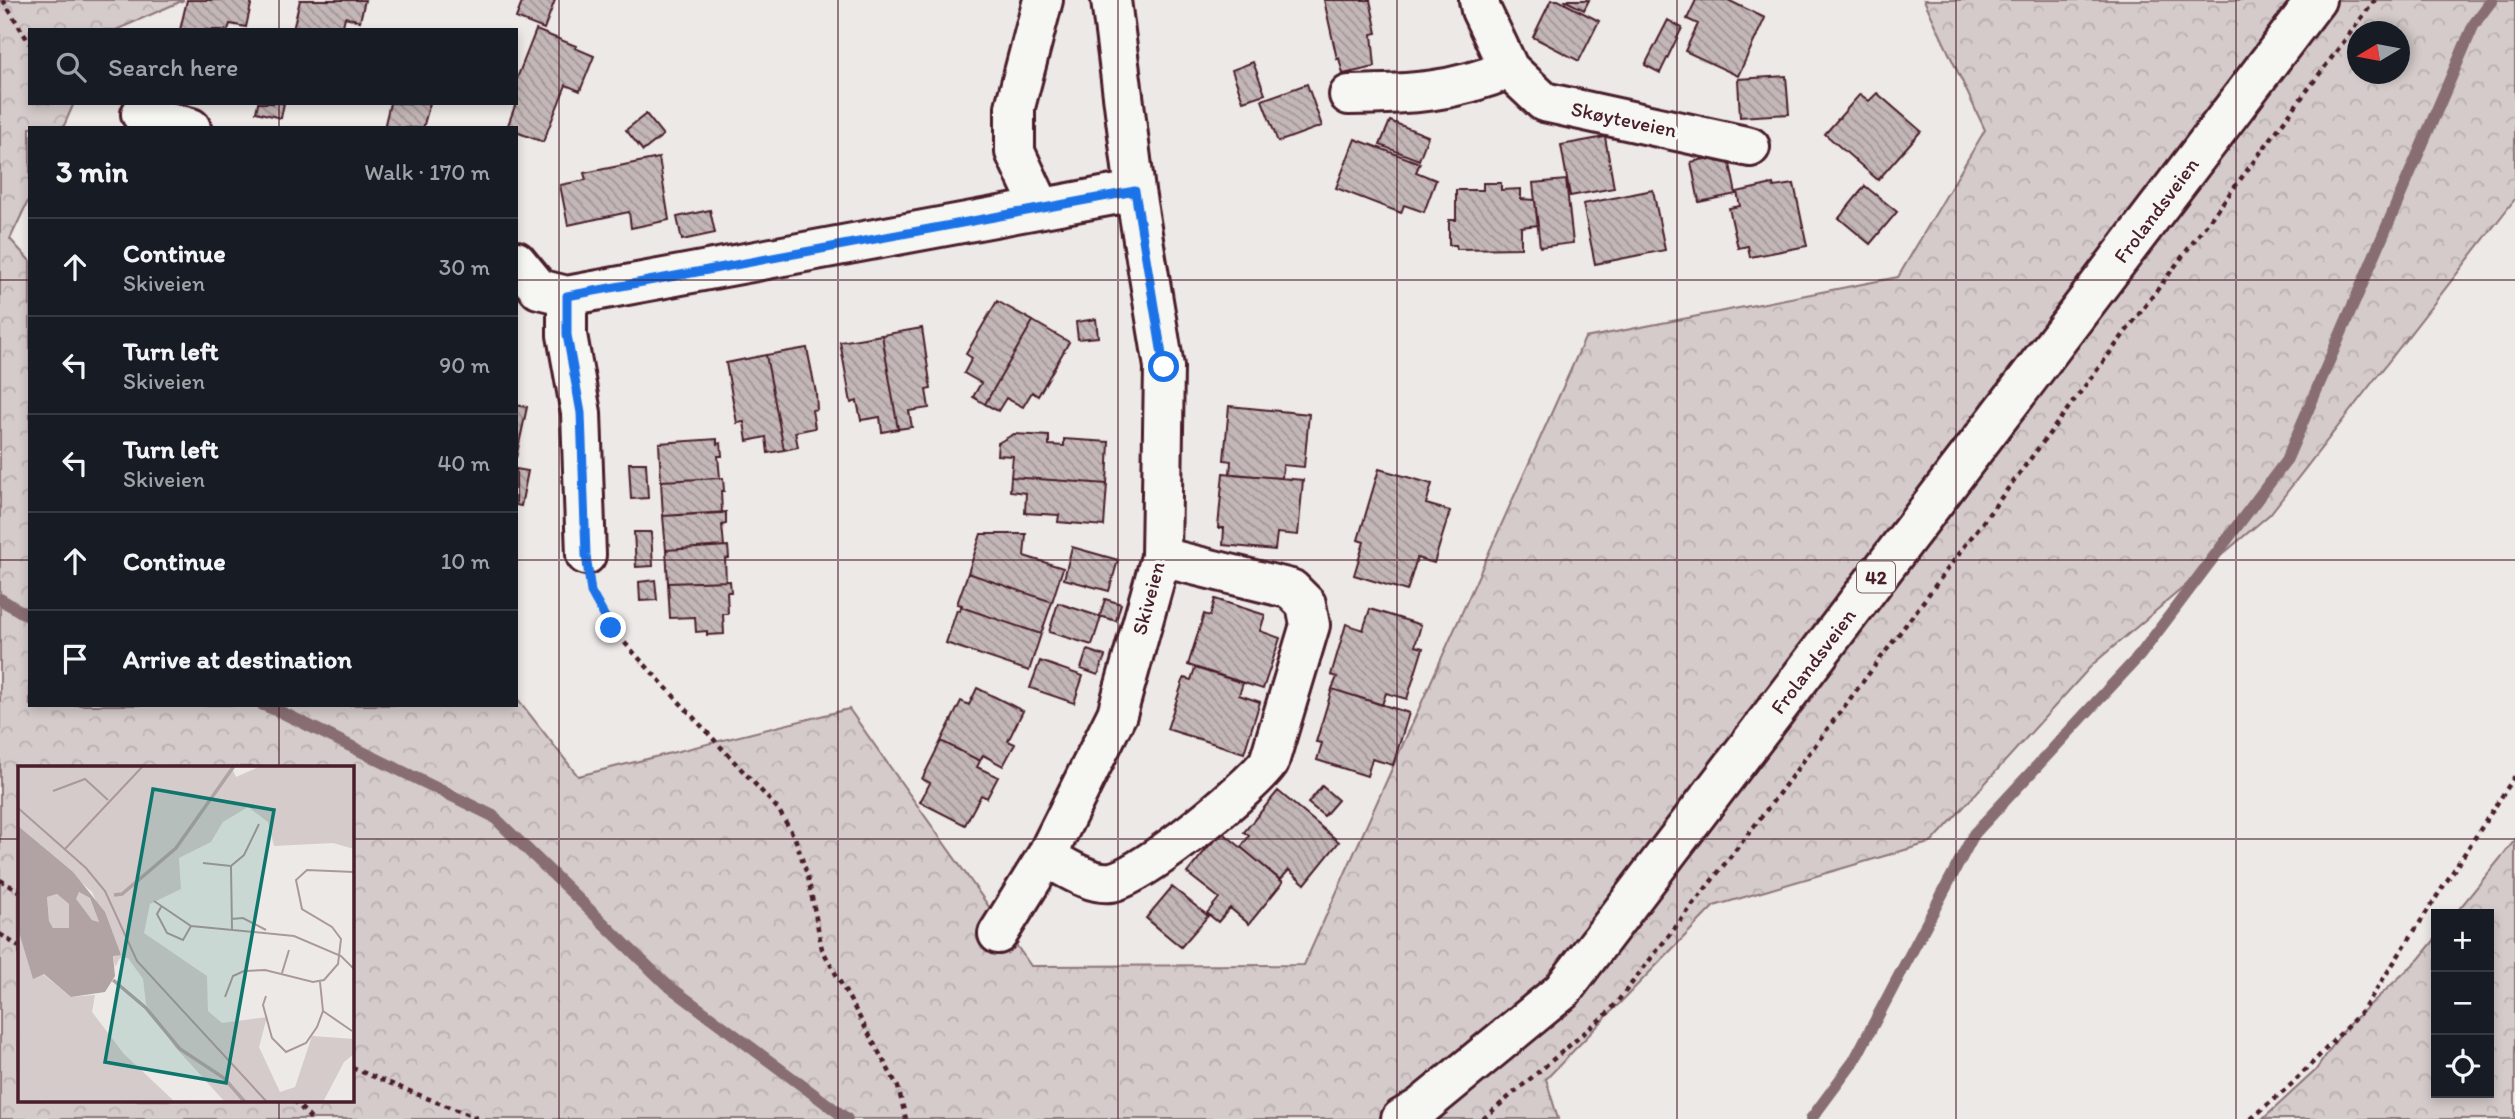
<!DOCTYPE html>
<html lang="en">
<head>
<meta charset="utf-8">
<style>
	body { margin:0; font-family:Itim,sans-serif; background:#242831; color:#f1f3f6 }
	.controls { position:absolute; right:21px; bottom:21px; display:grid; overflow:hidden; border-radius:0px; box-shadow:0 4px 10px #0003 }
	.controls button { width:63px; height:63px; display:grid; place-items:center; padding:0; border:0; border-bottom:2px solid #363941; background:#171b24; color:#f1f3f6; font:35px sans-serif }
	.compass { position:absolute; left:2347px; top:21px; width:63px; height:63px; border-radius:50%; background:#171b24; box-shadow:0 4px 10px #0003; rotate:260deg }
	.stop { position:absolute; width:21px; height:21px; margin:-16px; border:5px solid #1a73e8; border-radius:50%; background:#fff }
	.stop.end { background:#1a73e8; border-color:#fff; box-shadow:0 2px 7px #0008 }
	.list { margin:0; padding:0; list-style:none }
	h2 { display:flex; justify-content:space-between; align-items:center; height:91px; margin:0; padding:0 28px; font-size:30px }
	h2 small { font-size:23px; font-weight:400; color:#9ea1a6 }
	.list li { display:grid; grid-template-columns:46px 1fr auto; gap:21px; align-items:center; box-sizing:border-box; height:98px; padding:0 28px; border-top:2px solid #363941 }
	.list b { display:block; font-size:26px; white-space:nowrap }
	.list p { margin:0; font-size:23px; white-space:nowrap; color:#9ea1a6 }
	.list em { font-size:23px; font-style:normal; color:#9ea1a6 }
	.icon { flex:none; width:38px; height:38px; fill:none; stroke:currentColor; stroke-width:2; stroke-linecap:round; stroke-linejoin:round }
	.map { position:relative; flex:none; width:2515px; height:1119px; overflow:hidden }
	.search { position:absolute; background:#171b24; box-shadow:0 4px 10px #0003; left:28px; top:28px; width:490px; height:77px; display:flex; align-items:center; gap:18px; box-sizing:border-box; padding:0 24px; border-radius:0px; color:#9ea1a6; font-size:26px }
	.panel { position:absolute; background:#171b24; box-shadow:0 4px 10px #0003; left:28px; top:126px; width:490px; height:581px; border-radius:0px }
	.map>svg:first-child { display:block }
	.forest { fill:url(#forest-crowns); stroke:#8f757a; stroke-width:2; fill-rule:evenodd }
	.lines { fill:none; stroke-linecap:round; stroke-linejoin:round }
	.stream { stroke:#886e73; stroke-width:12 }
	.building { fill:url(#building-back-hatch); stroke:#4a1f2b; stroke-width:2 }
	.minor-casing { stroke:#4a1f2b; stroke-width:44 }
	.primary-casing { stroke:#4a1f2b; stroke-width:44 }
	.path { stroke:#4a1f2b; stroke-width:4.5; stroke-dasharray:5 5; stroke-linecap:butt }
	.minor { stroke:#f6f6f2; stroke-width:38 }
	.primary { stroke:#f6f6f2; stroke-width:38 }
	.route { stroke:#1a73e8; stroke-width:9 }
	.grid { fill:none; stroke:#4a1f2b; stroke-width:2; stroke-opacity:0.55 }
	.labels { text-anchor:middle; dominant-baseline:central; stroke-width:7; stroke-linejoin:round; paint-order:stroke }
	.shield { fill:#f6f6f2; stroke:#7e6067; stroke-width:2 }
	.shield-label { font-size:19px; font-weight:bold; fill:#4a1f2b }
	.street-label { font-size:21px; fill:#4a1f2b; stroke:#f6f6f2 }
	.inset-river { fill:none; stroke:#b1a2a3; stroke-width:3.5 }
	.inset-road { fill:none; stroke:#ab989b; stroke-width:2 }
	.view { fill:#0f766e; fill-opacity:0.15; stroke:#0f766e; stroke-width:3.5 }
	.inset-edge { fill:none; stroke:#4a1f2b; stroke-width:3.5 }
</style>
</head>
<body>
<div class="map">
<svg width="2515" height="1119" viewBox="0 0 2515 1119">
	<defs>
		<pattern id="forest-crowns" width="20" height="18" patternUnits="userSpaceOnUse" patternTransform="scale(1.75)"><rect width="20" height="18" fill="#d4cbca"/><path d="M2 6a3 3 0 1 1 6 0M12 15a3 3 0 1 1 6 0" fill="none" stroke="#b8aeae"/></pattern>
		<pattern id="building-back-hatch" width="6" height="6" patternUnits="userSpaceOnUse" patternTransform="scale(1.75)"><rect width="6" height="6" fill="#c4b7b7"/><path d="M-1 5l2 2M0 0l6 6M5-1l2 2" fill="none" stroke="#a19495"/></pattern>
	</defs>
	<rect width="100%" height="100%" fill="#ece9e6"/>
	<filter id="ink" filterUnits="userSpaceOnUse"><feTurbulence type="fractalNoise" baseFrequency=".0143" numOctaves="2"/><feDisplacementMap in="SourceGraphic" scale="14" xChannelSelector="R" yChannelSelector="G"/><feConvolveMatrix kernelMatrix="1 2 1 2 8 2 1 2 1" color-interpolation-filters="sRGB"/></filter>
	<g filter="url(#ink)">
		<path class="forest" d="M0,0h184l-68,30h-86v73h44l-11,25h-33v69l-20,42 20,22v444h486v-8l62,79 271,-67 182,257 273,-1 281,-627 313,-61 87,-147 -61,-130h591v199l-245,315 -177,150 -161,178 -218,64 -168,173 12,40h-1558zM2358,32h42v42h-42zM19,767h333v333h-333z
			M2515,840v279h-252l52,-48 30,-43 74,-69 17,-21v155h53v-179h-34z"/>
		<g class="lines">
			<path class="stream" d="M0,599l30,18
				M263,705l18,7 212,104 173,168 181,135
				M1811,1119l43,-58 120,-227 166,-179 146,-194 188,-437 18,-24"/>
		</g>
		<path class="building" d="M187,0h65l-6,27 -16,-3 -2,6h-48z
			M300,0h65l-5,21 -15,-4 -3,13h-49z
			M523,0h32l-11,29 -28,-11z
			M1324,0h46l7,33 -5,1 3,33 -32,7 -4,-16 -2,1z
			M1551,0h7l41,21 -20,40 -46,-24z
			M1564,0h25l-5,10z
			M1696,0h32l37,18 -27,58 -53,-25 13,-27 -11,-5z
			M1668,20l14,8 -22,45 -15,-8z
			M536,30l40,16 -1,2 19,8 -14,35 -14,-6 -23,57 -27,-10v-4h-9l9,-25v-22z
			M1253,62l12,32 -22,7 -11,-31z
			M1786,76l3,38 -49,3 -2,-38z
			M1307,84l15,42 -44,16 -16,-42z
			M1877,93l44,38 -43,49 -53,-46 35,-40 9,7z
			M258,103h26l-3,15 -25,-6z
			M390,103h40l-7,25h-39z
			M646,114l17,21 -20,16 -17,-21z
			M1390,121l38,15 -9,24 -39,-15z
			M1605,137l9,51 -44,8 -9,-51z
			M1355,139l65,24 -4,9 20,8 -12,32 -20,-7 -3,8 -65,-25z
			M1728,154l8,40 -37,8 -8,-40z
			M659,158l10,62 -38,8 -2,-16 -61,13 -8,-40 26,-5 -2,-7z
			M1566,180l7,63 -33,4 -7,-64z
			M1483,183h18v7l20,-1v10l14,1 3,25 -17,2v21l-64,1 -1,-4h-7v-25h7v-30h27z
			M1773,184l1,3 20,-3 13,62 -57,11 -2,-11 -10,2 -9,-40 11,-2 -3,-14z
			M1865,186l32,26 -27,32 -31,-26z
			M1653,190l12,60 -70,14 -12,-60z
			M710,210l5,23 -33,7 -5,-23z
			M997,301l36,20 -48,83 -12,-7 8,-14 -17,-10 8,-15 -6,-4z
			M1096,319l2,18 -20,2 -2,-17z
			M1033,321l36,21 -31,54 -6,-4 -9,15 -17,-9 -8,13 -13,-7z
			M922,328l9,61 -5,1 3,18 -20,3 3,16 -14,2 -16,-94z
			M882,335l16,94 -16,3 -2,-15 -19,3 -4,-19 -6,2 -11,-61z
			M807,348l9,45 1,16 -5,1 3,18 -20,4 3,15 -14,3 -18,-95z
			M766,355l18,95 -16,3 -2,-16 -19,4 -3,-19 -7,1 -11,-60z
			M516,405l11,2 -11,51z
			M1229,406l80,8 -5,53 -21,-2 -1,13 -52,-4 1,-13 -7,-1z
			M1014,434l35,2v9l15,1v-7l45,3 -2,42 -96,-7 2,-21 -16,-1 1,-12z
			M717,439v5l4,-1 1,13h-4l2,22 -59,3 -2,-38z
			M629,463h17l2,35 -17,1z
			M516,469l12,2 -7,35 -5,-1z
			M1379,469l53,15 -6,20 24,7 -16,52 -17,-5 -10,33 -53,-16 10,-33 -6,-2z
			M1223,473l80,7 -5,55 -21,-2 -2,17 -52,-5 1,-17h-6z
			M1011,477l96,7 -3,42 -46,-4 1,-7 -34,-2 1,-20 -16,-2z
			M723,478l1,13h-3l1,22 -59,3 -2,-35z
			M726,512v12l-4,1 2,21 -58,4 -3,-34z
			M634,532h17l2,34 -17,1z
			M981,534h45l-2,22 39,12 -11,34 -84,-29z
			M728,546l1,12 -4,1 1,22 -58,2 -2,-33z
			M1072,547l46,13 -9,31 -45,-12z
			M968,573l84,29 -11,32 -80,-27 1,-2 -5,-1z
			M655,580l2,20 -17,1 -1,-19z
			M730,581l1,11h-4l1,22h-5l1,20 -17,1v-4l-11,1 -1,-15 -25,1 -2,-35z
			M1105,599l16,5 -5,17 -16,-5z
			M1215,599l50,16 -5,16 20,7 -17,51 -75,-24 16,-51 6,2z
			M1058,603l43,14 -9,28 -43,-13z
			M961,607l80,27 -12,37 -83,-28 11,-33 3,1z
			M1370,609l51,16 -6,21 8,2 -16,51 -21,-6 -4,12 -50,-16 5,-12 -6,-2 15,-51 17,6z
			M1087,650l18,6 -7,19 -17,-6z
			M1040,661l43,15 -9,27 -44,-15z
			M1195,668l48,15 -4,12 21,7 -16,51 -77,-24 17,-51 7,2z
			M977,688l46,23 -15,30 7,3 -12,22 -20,-11 -3,6 -39,-20 20,-40 8,4z
			M1332,689l77,24 -16,52 -21,-6 -5,17 -50,-16 5,-17 -6,-1z
			M941,741l39,20 -3,6 21,10 -11,21 -6,-3 -16,30 -45,-23 10,-19 -8,-4z
			M1322,786l16,14 -14,16 -16,-13z
			M1278,791l61,51 -34,42 -16,-14 -9,10 -39,-33 8,-11 -5,-4z
			M1221,831l62,51 -34,42 -19,-16 -12,14 -11,-9 12,-15 -32,-25z
			M1172,887l36,29 -27,31 -35,-29z"/>
		<g class="lines">
			<g class="minor-casing">
				<path id="minor" d="M1479,0l2,10 28,59 35,33 206,45
					M1349,95c60,-1 103,-2 160,-26
					M141,114l50,14
					M1041,208l-26,-56v-45l28,-107
					M516,261l23,28 28,7 568,-105
					M567,296v39l14,78 5,142
					M1046,857c18,9 44,28 65,25 29,-4 140,-94 158,-120l41,-137 -4,-21 -15,-15 -130,-32
					M998,934l48,-77 71,-143 44,-157 3,-190 -29,-176 -24,-191"/>
			</g>
			<g class="primary-casing">
				<path id="primary" d="M1401,1119l20,-12 141,-116 754,-991"/>
			</g>
			<path class="path" d="M3,0l27,44
				M592,593l19,35 167,181 17,29 13,39 14,72 76,138 8,32
				M0,880l19,11
				M0,934l19,13
				M352,1068l127,51
				M294,1100l17,19
				M1483,1119l127,-108 149,-191 616,-820
				M2251,1119l43,-37 69,-72 152,-234"/>
			<use href="#minor" class="minor"/>
			<use href="#primary" class="primary"/>
		</g>
	</g>
	<g class="lines" filter="url(#ink)">
		<path class="route" d="M611,628l-20,-36 -5,-37 -5,-142 -14,-78v-39l568,-105 29,176"/>
	</g>
	<path class="grid" d="M279,0v30M559,0v1119M838,0v1119M1118,0v1119M1397,0v1119M1677,0v1119M1956,0v1119M2236,0v1119M279,103v25M0,280h30M516,280h1999M0,560h30M516,560h1999M279,705v62M0,839h19M352,839h2163M279,1100v19"/>
	<g class="labels">
		<rect class="shield" x="1857" y="561.5" width="38" height="31" rx="5"/>
		<g class="shield-label">
			<text x="1876" y="577">42</text>
		</g>
		<g class="street-label">
			<text transform="translate(1624 119) rotate(12)">Skøyteveien</text>
			<text transform="translate(2156 210) rotate(-53)">Frolandsveien</text>
			<text transform="translate(1148 598) rotate(-75)">Skiveien</text>
			<text transform="translate(1813 661) rotate(-53)">Frolandsveien</text>
		</g>
	</g>
	<g transform="translate(18 766)">
		<rect width="336" height="336" fill="#ece9e6"/>
		<path d="M0,0h213l5,11 25,-11h93v83l-21,-6 -59,3 -6,-24 -20,-15 -25,15 -12,20 -32,16 2,31 -31,15 -6,29 63,43 1,35 14,12 45,-6 -8,30 21,45 15,-5 17,-51 42,3v15l-10,8 -21,40h-98l-50,-55 -29,-43 -3,-25 -15,-21h-8l-5,9 -2,-12h8l-29,-63 -74,-66zM61,126l11,6 9,24 -7,-2 -17,-21zM39,128l12,10v24h-16l-4,-7 -2,-24zM0,163l15,49 10,-4 28,23 24,-2 -3,17 32,42 51,48h-157z" fill="#d4cbca"/>
		<path d="M0,60l55,46 32,40 16,43 -8,1 2,20 -10,16 -34,5 -27,-23 -11,5 -15,-50zM61,126l11,6 9,24 -7,-2 -16,-21zM39,128l12,10v24h-16l-4,-7 -2,-24z" fill="#b1a2a3" fill-rule="evenodd"/>
		<path class="inset-river" d="M96,129l8,-1 54,-46 58,-82M95,214l33,28 34,41 44,29 21,24"/>
		<path class="inset-road" d="M35,25l32,-12 23,21M0,42l68,60 19,23 32,70 130,141M46,84l79,-84M185,97l28,3M136,135l37,25 103,10 47,20 13,13M143,141l-4,7 10,19 16,7 8,-14M213,153l12,-1 23,12M214,164l-1,-64 13,-11 15,-31M264,207l7,-23M248,230l-3,9 9,33 14,14 20,-9 11,-16 6,-16 -3,-29M207,231l8,-21 11,-5 21,-1 48,12 11,-2 14,-16 3,-25 -9,-12 -30,-18 -6,-29 11,-10 47,2M305,245l29,20"/>
		<path class="view" d="M135,23l121,21 -48,273 -121,-21z"/>
		<rect width="336" height="336" class="inset-edge"/>
	</g>
</svg>
<div class="controls">
<button>+</button>
<button>−</button>
<button><svg class="icon" aria-label="locate" viewBox="0 0 24 24"><circle cx="12" cy="12" r="6"/><path d="M12 2v4M12 18v4M2 12h4M18 12h4"/></svg></button>
</div>
<svg class="compass" viewBox="-18 -18 36 36"><path d="M0-13l5 13h-10z" fill="#e53935"/><path d="M0 13l5-13h-10z" fill="#9ea1a6"/></svg>
<div class="stop" style="left:1164px;top:367px"></div>
<div class="stop end" style="left:611px;top:628px"></div>
<div class="search"><svg class="icon" aria-label="search" viewBox="0 0 24 24"><circle cx="10" cy="10" r="6"/><path d="M15 15l6 6"/></svg>Search here</div>
<section class="panel">
<h2>3 min<small>Walk · 170 m</small></h2>
<ul class="list">
<li><svg class="icon" aria-label="ahead" viewBox="0 0 24 24"><path d="M12 20V5M6 11l6-6 6 6"/></svg><div><b>Continue</b><p>Skiveien</p></div><em>30 m</em></li>
<li><svg class="icon" aria-label="left" viewBox="0 0 24 24"><path d="M17 20v-9H6M10 6l-5 5 5 5"/></svg><div><b>Turn left</b><p>Skiveien</p></div><em>90 m</em></li>
<li><svg class="icon" aria-label="left" viewBox="0 0 24 24"><path d="M17 20v-9H6M10 6l-5 5 5 5"/></svg><div><b>Turn left</b><p>Skiveien</p></div><em>40 m</em></li>
<li><svg class="icon" aria-label="ahead" viewBox="0 0 24 24"><path d="M12 20V5M6 11l6-6 6 6"/></svg><div><b>Continue</b></div><em>10 m</em></li>
<li><svg class="icon" aria-label="arrive" viewBox="0 0 24 24"><path d="M6 21V4h12l-3 4 3 4H6"/></svg><div><b>Arrive at destination</b></div></li>
</ul>
</section>
</div>
</body>
</html>
